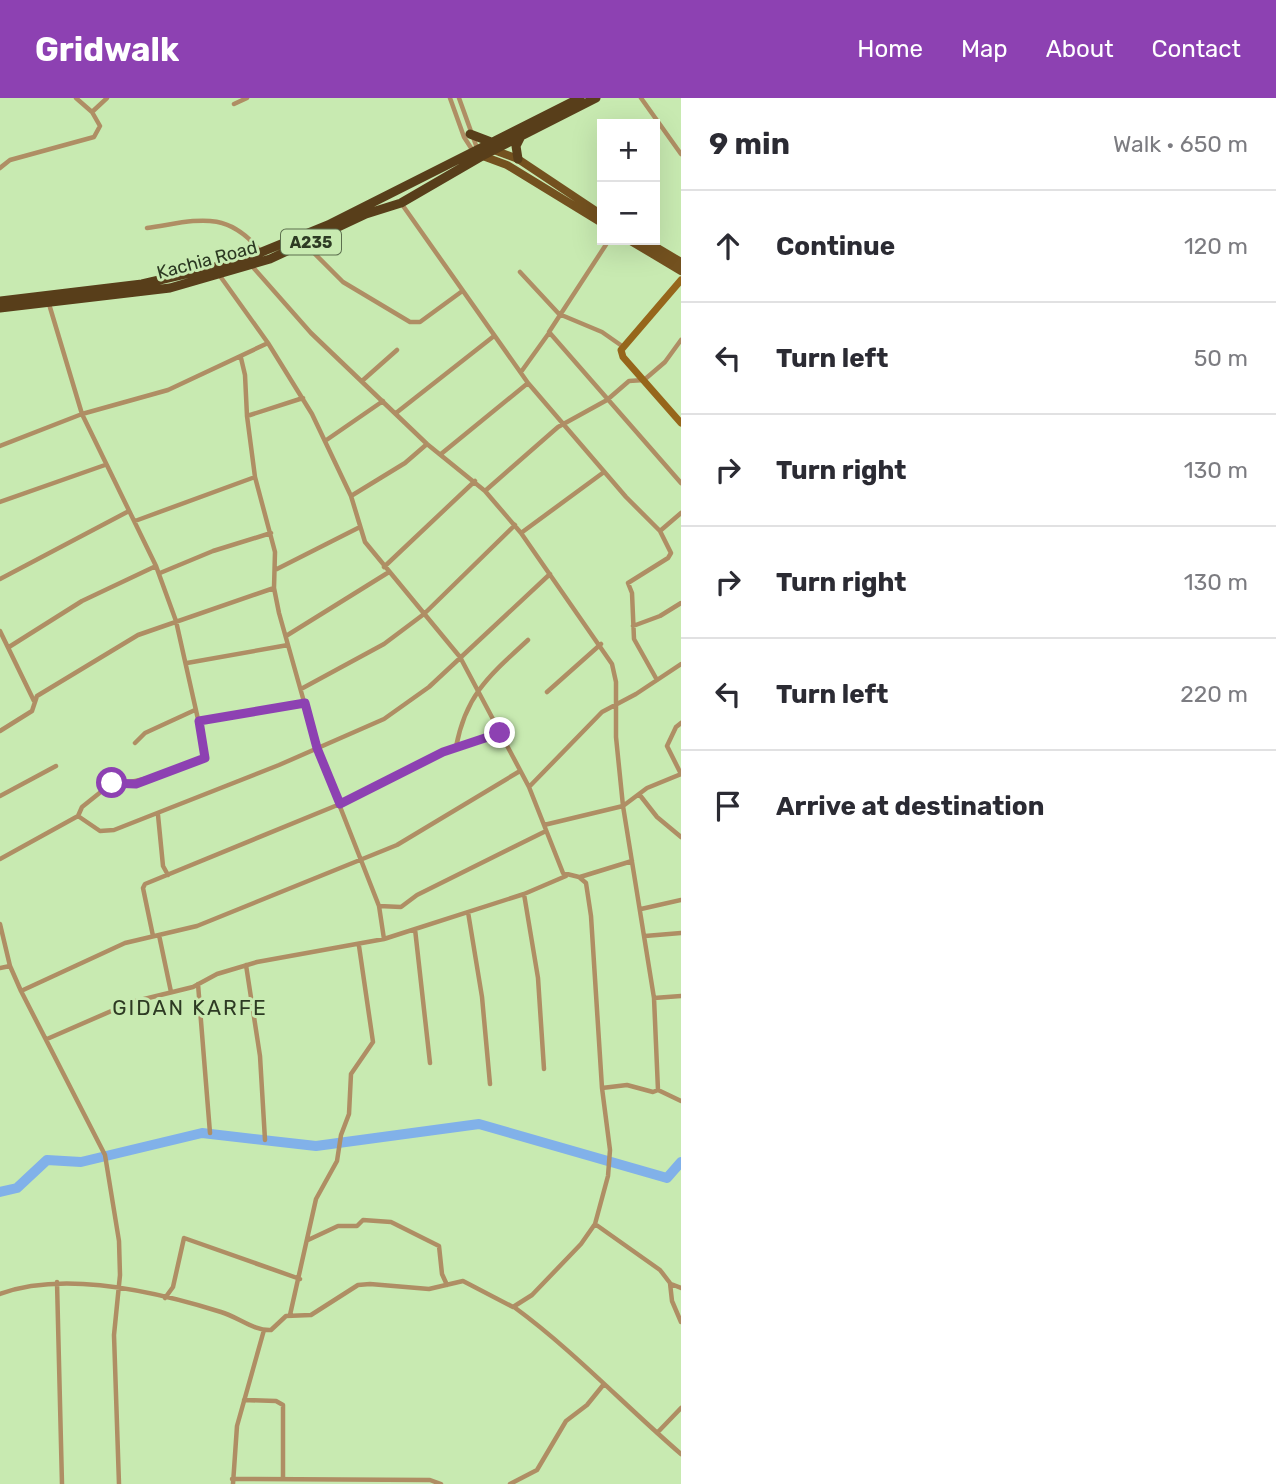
<!DOCTYPE html>
<html lang="en">
<head>
<meta charset="utf-8">
<style>
	body { margin:0; font-family:Rubik,sans-serif; background:#f7f7f7; color:#2b2b33 }
	.controls { position:absolute; right:21px; top:21px; display:grid; overflow:hidden; border-radius:0px; box-shadow:0 7px 28px #0002 }
	.controls button { width:63px; height:63px; display:grid; place-items:center; padding:0; border:0; border-bottom:2px solid #e1e1e2; background:#fff; color:#2b2b33; font:35px sans-serif }
	.stop { position:absolute; width:21px; height:21px; margin:-16px; border:5px solid #8d41b2; border-radius:50%; background:#fff }
	.stop.end { background:#8d41b2; border-color:#fff; box-shadow:0 2px 7px #0008 }
	.list { margin:0; padding:0; list-style:none }
	h2 { display:flex; justify-content:space-between; align-items:center; height:91px; margin:0; padding:0 28px; font-size:30px }
	h2 small { font-size:23px; font-weight:400; color:#7c7c81 }
	.list li { display:grid; grid-template-columns:46px 1fr auto; gap:21px; align-items:center; box-sizing:border-box; height:112px; padding:0 28px; border-top:2px solid #e1e1e2 }
	.list b { display:block; font-size:26px; white-space:nowrap }
	.list em { font-size:23px; font-style:normal; color:#7c7c81 }
	.icon { flex:none; width:38px; height:38px; fill:none; stroke:currentColor; stroke-width:2; stroke-linecap:round; stroke-linejoin:round }
	.map { position:relative; flex:none; width:681px; height:1386px; overflow:hidden }
	header { display:flex; align-items:center; gap:42px; box-sizing:border-box; height:98px; padding:0 35px; background:#8d41b2; color:#fff }
	header strong { font-size:33px }
	nav { display:flex; gap:38px; margin-inline-start:auto; font-size:24px }
	main { display:flex }
	aside { flex:1; background:#fff }
	.map>svg:first-child { display:block }
	.lines { fill:none; stroke-linecap:round; stroke-linejoin:round }
	.river { stroke:#81b1e9; stroke-width:10 }
	.street { stroke:#af8e64; stroke-width:4.5 }
	.secondary { stroke:#96661b; stroke-width:7 }
	.primary { stroke:#73511f; stroke-width:8 }
	.highway { stroke:#583e1a; stroke-width:9 }
	.route { stroke:#8d41b2; stroke-width:9 }
	.labels { text-anchor:middle; dominant-baseline:central; stroke-width:6; stroke-linejoin:round; paint-order:stroke }
	.shield { fill:#c8eab1; stroke:#5c6f4e; stroke-width:2 }
	.shield-label { font-size:16px; font-weight:bold; fill:#2d3a23 }
	.street-label { font-size:18px; fill:#2d3a23; stroke:#c8eab1 }
	.quarter-label { font-size:21px; letter-spacing:2px; fill:#2d3a23; stroke:#c8eab1 }
</style>
</head>
<body>
<header>
<strong>Gridwalk</strong>
<nav><a>Home</a><a>Map</a><a>About</a><a>Contact</a></nav>
</header>
<main>
<div class="map">
<svg width="681" height="1386" viewBox="0 0 681 1386">
	<rect width="100%" height="100%" fill="#c8eab1"/>
	<g class="lines">
		<path class="river" d="M0,1094l17,-4 30,-28 34,2 121,-29 114,13 163,-22 188,54 14,-16"/>
		<path class="street" d="M76,0l16,14
			M450,0l14,39 9,14
			M459,0l18,50
			M641,0l40,56
			M234,6l13,-6
			M0,70l10,-8 84,-23 6,-11 -8,-14 15,-14
			M401,105l127,180 98,114 34,34 11,22 -3,5 -40,25 4,10 2,46 23,41
			M147,130c49,-7 79,-20 114,24
			M609,142l-60,92 132,151
			M305,146l38,38 67,40h10l41,-30
			M251,167l60,68 116,111 58,47 36,42 91,131 4,18v55l7,69 31,192 4,92
			M520,174l39,42 43,18 20,14
			M49,206l33,110 74,152 20,55 30,134 -4,5c-33,8 -56,24 -90,23l-30,24 -4,9
			M241,260l4,17 2,41 8,61 20,75 -1,36 5,25 38,135 62,158 5,33
			M521,274l28,-39
			M362,283l35,-31
			M396,315l98,-77
			M247,318l56,-18
			M325,343l58,-40
			M0,348l82,-32 86,-24 100,-47
			M441,356l87,-71
			M485,393l73,-64 49,-27 22,-19 15,-1 21,-18 16,-22
			M351,398l54,-33 22,-19
			M0,404l105,-37
			M135,423l120,-44
			M660,433l21,-18
			M521,435l83,-61
			M384,469l91,-86
			M275,472l83,-42
			M160,475l53,-22 58,-18
			M0,481l129,-68
			M633,528l27,-10 21,-13
			M0,533l34,70
			M286,538l103,-64
			M9,549l73,-46 74,-35
			M187,565l101,-18
			M301,591l83,-45 40,-30 91,-89
			M547,594l54,-48
			M199,623l106,-18
			M0,633l32,-20 5,-15 101,-61 136,-47
			M135,645l10,-10 50,-23
			M456,649c10,-53 34,-72 72,-107
			M681,676l-14,-28 9,-19 5,-4
			M529,689l73,-75 34,-18 45,-30
			M639,696l18,23 24,20
			M0,698l56,-30
			M158,717l5,51 5,9
			M544,727l79,-19 24,-18 34,-14
			M0,761l78,-43 22,15 14,-1 165,-65 105,-46 45,-32 121,-113
			M580,779l52,-16
			M524,796l14,84 6,91
			M379,808l22,1 16,-12 129,-64
			M641,811l40,-9
			M468,814l14,85 8,87
			M0,826l10,42 11,25 84,164 14,86 1,34 -6,60 5,149
			M415,831l15,134
			M159,837l12,57
			M153,838l-10,-48 2,-4 195,-80 103,-52 57,-19
			M645,838l36,-3
			M246,867l14,91 5,84
			M0,870l10,-2
			M198,886l12,149
			M21,893l104,-48 72,-17 200,-81 123,-74
			M654,900l27,-2
			M47,941l85,-37 61,-15 24,-13 40,-12 127,-23 140,-45 42,-18
			M602,990l25,-3 26,7 5,-2 23,11
			M595,1126l65,46 10,13 2,18 9,21
			M308,1142l30,-14h19l6,-6 28,2 48,24 3,28 5,11
			M57,1184l5,202
			M671,1186l10,4
			M0,1196c65,-24 157,-2 221,18 17,5 33,19 50,18l15,-14 25,-1 47,-30 12,-1 59,5 34,-8 50,26 19,-12 49,-51 14,-20 13,-48 2,-26 -8,-62 -11,-172 -5,-33 -7,-6 -16,-4 -34,-86 -69,-130 -95,-115 -14,-46 -39,-82 -44,-71 -48,-67
			M165,1200l8,-11 11,-49 116,41
			M514,1209c60,44 110,98 167,147
			M290,1217l26,-116 21,-38 4,-26 8,-21 2,-40 22,-32 -14,-96
			M244,1302l32,1 7,4v74
			M657,1335l24,-25
			M232,1381l198,1 11,4
			M233,1386l4,-58 27,-96
			M510,1386l27,-14 29,-49 21,-16 17,-21"/>
		<path class="secondary" d="M681,182l-60,70 2,7 58,66"/>
		<path class="primary" d="M491,51l27,10 84,56
			M480,57l27,10 95,58
			M629,142l52,31
			M644,142l37,22"/>
		<path class="highway" d="M470,36l21,8
			M518,61l-2,-13 4,-8
			M0,203l142,-17 95,-22 91,-37 252,-127
			M0,210l170,-20 100,-29 96,-45 35,-11 81,-47 114,-58"/>
	</g>
	<g class="lines">
		<path class="route" d="M112,685l24,1 69,-26 -6,-37 106,-18 12,45 23,56 103,-52 57,-19"/>
	</g>
	<g class="labels">
		<rect class="shield" x="281" y="131.5" width="60" height="25" rx="5"/>
		<g class="shield-label">
			<text x="311" y="144">A235</text>
		</g>
		<g class="street-label">
			<text transform="translate(207 162) rotate(-15)">Kachia Road</text>
		</g>
		<g class="quarter-label">
			<text x="190" y="909">GIDAN KARFE</text>
		</g>
	</g>
</svg>
<div class="controls">
<button>+</button>
<button>−</button>
</div>
<div class="stop" style="left:112px;top:685px"></div>
<div class="stop end" style="left:500px;top:635px"></div>
</div>
<aside>
<h2>9 min<small>Walk · 650 m</small></h2>
<ul class="list">
<li><svg class="icon" aria-label="ahead" viewBox="0 0 24 24"><path d="M12 20V5M6 11l6-6 6 6"/></svg><div><b>Continue</b></div><em>120 m</em></li>
<li><svg class="icon" aria-label="left" viewBox="0 0 24 24"><path d="M17 20v-9H6M10 6l-5 5 5 5"/></svg><div><b>Turn left</b></div><em>50 m</em></li>
<li><svg class="icon" aria-label="right" viewBox="0 0 24 24"><path d="M7 20v-9h11M14 6l5 5-5 5"/></svg><div><b>Turn right</b></div><em>130 m</em></li>
<li><svg class="icon" aria-label="right" viewBox="0 0 24 24"><path d="M7 20v-9h11M14 6l5 5-5 5"/></svg><div><b>Turn right</b></div><em>130 m</em></li>
<li><svg class="icon" aria-label="left" viewBox="0 0 24 24"><path d="M17 20v-9H6M10 6l-5 5 5 5"/></svg><div><b>Turn left</b></div><em>220 m</em></li>
<li><svg class="icon" aria-label="arrive" viewBox="0 0 24 24"><path d="M6 21V4h12l-3 4 3 4H6"/></svg><div><b>Arrive at destination</b></div></li>
</ul>
</aside>
</main>
</body>
</html>
